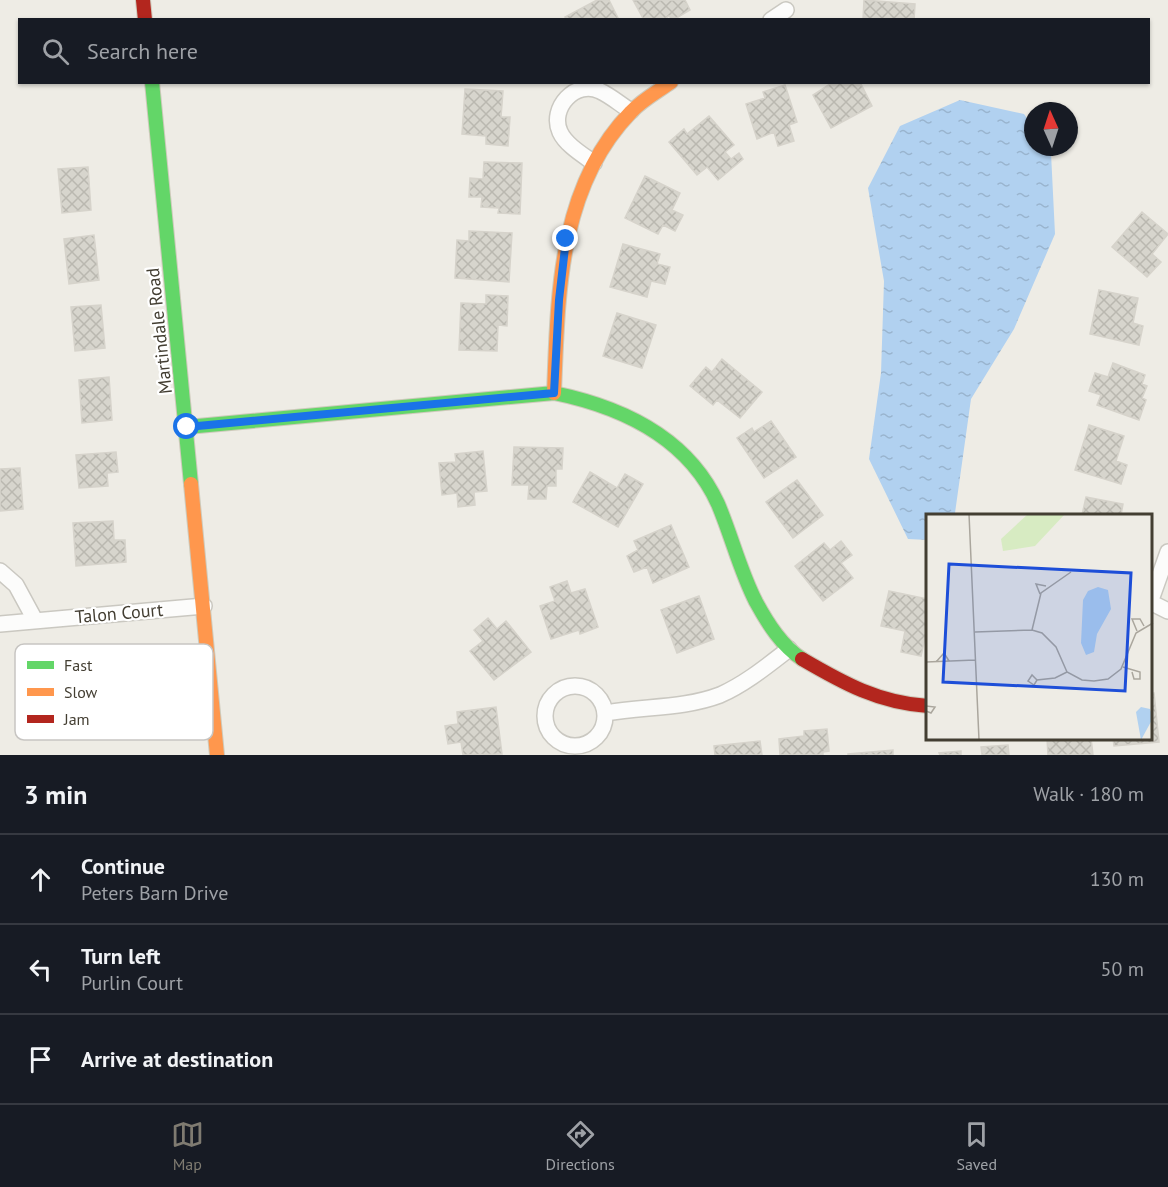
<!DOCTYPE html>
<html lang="en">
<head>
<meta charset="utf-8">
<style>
	body { margin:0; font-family:"PT Sans",sans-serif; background:#242831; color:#f1f3f6 }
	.compass { position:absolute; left:1024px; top:102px; width:54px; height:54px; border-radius:50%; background:#171b24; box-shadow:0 2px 4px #0004; rotate:357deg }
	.stop { position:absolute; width:18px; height:18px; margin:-14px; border:4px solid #1a73e8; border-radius:50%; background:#fff }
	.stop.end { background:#1a73e8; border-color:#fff; box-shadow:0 2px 6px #0008 }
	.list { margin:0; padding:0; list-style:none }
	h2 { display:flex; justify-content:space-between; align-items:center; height:78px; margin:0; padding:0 24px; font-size:26px }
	h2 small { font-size:20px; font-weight:400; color:#9ea1a6 }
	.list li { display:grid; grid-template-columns:39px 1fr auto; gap:18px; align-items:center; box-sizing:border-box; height:90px; padding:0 24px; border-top:2px solid #363941 }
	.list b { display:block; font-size:22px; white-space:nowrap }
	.list p { margin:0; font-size:20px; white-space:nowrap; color:#9ea1a6 }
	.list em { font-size:20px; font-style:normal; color:#9ea1a6 }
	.icon { flex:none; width:33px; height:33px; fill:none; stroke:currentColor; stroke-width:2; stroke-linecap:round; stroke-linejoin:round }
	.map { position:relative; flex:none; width:1168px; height:755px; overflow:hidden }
	.search { position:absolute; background:#171b24; box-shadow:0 2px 4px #0004; left:18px; right:18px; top:18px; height:66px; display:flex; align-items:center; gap:15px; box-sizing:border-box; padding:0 21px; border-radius:0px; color:#9ea1a6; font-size:22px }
	.sheet { height:348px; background:#171b24 }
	nav { display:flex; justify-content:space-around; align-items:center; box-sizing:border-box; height:84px; border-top:2px solid #363941; background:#171b24; font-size:16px; color:#9ea1a6 }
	nav a { display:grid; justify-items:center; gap:3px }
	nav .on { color:#7f7b71 }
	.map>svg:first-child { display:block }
	.water { fill:url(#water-ripples) }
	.building { fill:url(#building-cross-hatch); stroke:#d6d3cb; stroke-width:1.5 }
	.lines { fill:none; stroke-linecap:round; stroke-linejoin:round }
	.street-casing { stroke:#cac8c1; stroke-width:18 }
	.fast-casing { stroke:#cecabb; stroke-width:16 }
	.slow-casing { stroke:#cecabb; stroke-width:16 }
	.jam-casing { stroke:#cecabb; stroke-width:16 }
	.street { stroke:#fcfcfb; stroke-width:15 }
	.fast { stroke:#63d668; stroke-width:14 }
	.slow { stroke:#ff974d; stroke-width:14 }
	.jam { stroke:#b3261e; stroke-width:14 }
	.route { stroke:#1a73e8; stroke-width:8 }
	.labels { text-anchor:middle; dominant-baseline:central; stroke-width:4.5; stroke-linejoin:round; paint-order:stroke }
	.street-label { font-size:18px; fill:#433e32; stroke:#fff }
	.inset-road { fill:none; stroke:#aaa69d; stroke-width:1.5 }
	.view { fill:#1d4ed8; fill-opacity:0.15; stroke:#1d4ed8; stroke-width:3 }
	.inset-edge { fill:none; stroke:#433e32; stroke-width:3 }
	.key { fill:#fff; stroke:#c7c5c2; stroke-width:1.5 }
	.key-label { font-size:16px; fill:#433e32 }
</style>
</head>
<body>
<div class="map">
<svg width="1168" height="755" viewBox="0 0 1168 755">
	<defs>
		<pattern id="water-ripples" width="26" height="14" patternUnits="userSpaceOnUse" patternTransform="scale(1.5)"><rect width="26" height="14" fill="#b1d1f0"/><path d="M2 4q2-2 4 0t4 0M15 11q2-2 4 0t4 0" fill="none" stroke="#99b4ce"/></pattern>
		<pattern id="building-cross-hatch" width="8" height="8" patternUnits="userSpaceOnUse" patternTransform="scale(1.5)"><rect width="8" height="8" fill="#d7d5cd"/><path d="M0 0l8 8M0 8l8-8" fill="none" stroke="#bab8b0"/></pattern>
	</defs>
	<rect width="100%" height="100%" fill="#eeece5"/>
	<path class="water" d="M960,100l64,14 9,13v20h14l4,6 4,81 -41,95 -43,70 -16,114 -27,2v25l-20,-1 -39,-80 12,-86 3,-92 -16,-93 32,-62z"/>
	<path class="building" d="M597,0h12l10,20h-52l-2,-3z
		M633,0h52l5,10 -17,10 -4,-4 -6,4h-19z
		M864,0l51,4 -1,16h-51z
		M833,82h27l12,24 -41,22 -18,-33z
		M785,85l12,37 -8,3 5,16 -16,5 -4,-14 -17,7 -11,-35 19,-6 -2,-6z
		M465,89l38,2 -2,26h9l-2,29 -22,-2v-8l-24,-2z
		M709,116l25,29 -9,7 6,7 8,-6 4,6 -25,21 -11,-13 -10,8 -28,-33 15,-13 3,5z
		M484,162l38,1 -2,51 -22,-1 1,-5 -18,-1 1,-10h-13l1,-19 13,1z
		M88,167l3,43 -29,3 -4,-44z
		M645,176l35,17 -8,17 11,5 -8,16 -12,-6 -5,9 -33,-16z
		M1142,212l26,22 -16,20 9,8 -14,15 -35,-30z
		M469,231l43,2 -3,49 -54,-4 2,-38 12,1z
		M94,235l5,45 -30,4 -5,-45z
		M623,244l37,10 -3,10 13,3 -5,17 -14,-3 -4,16 -37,-10z
		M1099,290l39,8 -5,25 10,3 -4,19 -49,-11z
		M486,295l22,1 -1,30 -9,-1 -1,26 -38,-1 2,-47 25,1z
		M101,305l4,43 -30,3 -4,-44z
		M617,313l39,12 -14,43 -39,-12z
		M722,359l40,33 -22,26 -23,-18 -4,5 -23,-19 16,-19 6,5z
		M1113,363l32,12 -3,9 5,2 -5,12 4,2 -7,20 -42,-15 4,-10 -12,-4 6,-18 13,4z
		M109,377l3,43 -30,3 -3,-43z
		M771,421l25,36 -32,21 -27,-40 15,-10 2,4z
		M1089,425l35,11 -8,25 11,4 -6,19 -46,-14z
		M514,447l49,1 -1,21h-6v17h-9l-1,13h-18l1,-14h-17z
		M483,451l4,40 -13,1 1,13 -17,2 -1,-14 -15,2 -3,-32 17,-1 -1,-8z
		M116,452l2,20 -11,1 1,13 -29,2 -3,-33z
		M20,468l3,41 -23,2v-42z
		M590,472l27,16 8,-14 18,10 -25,43 -45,-25z
		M797,480l26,35 -30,23 -27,-36z
		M1086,497l37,7 -2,11h-39z
		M113,521l1,19h11l1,22 -50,4 -3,-43z
		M671,525l18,42 -36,16 -6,-16 -13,5 -7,-16 11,-6 -4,-9z
		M841,541l11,14 -11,8 12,15 -30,23 -28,-35 29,-23 6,7z
		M567,581l4,12 14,-4 13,38 -18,7 -1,-4 -28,9 -11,-33 15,-5 -5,-14z
		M889,591l39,8v26l-7,31 -20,-4 4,-21 -24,-5z
		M699,596l15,43 -37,14 -16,-43z
		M488,618l9,11 9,-8 25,31 -37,28 -24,-29 13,-10 -9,-11z
		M1152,693h2l5,49 -45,4 -1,-8h39z
		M496,707l6,47 -39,1 -2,-13 -13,2 -3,-18 13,-2 -1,-12z
		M827,729l2,22 -6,1v3h-43l-1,-16 25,-3v-5z
		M1047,738h44l2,17h-45z
		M760,741l2,14h-47l-1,-9z
		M1008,745l1,10h-27l-1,-8z
		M893,750v5h-45v-1z
		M961,751v4h-21l-1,-2z"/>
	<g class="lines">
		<g class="street-casing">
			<path id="street" d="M771,20l15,-10
				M594,163c-11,-8 -28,-18 -34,-31 -11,-24 16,-53 40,-41 11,5 21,14 31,20
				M0,571l16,14 19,35
				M1152,597l16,-45
				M1152,603l16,8
				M0,624l204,-18
				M545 716a30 30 0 1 1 60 0a30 30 0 1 1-60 0Z
				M606,713c37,-7 77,-4 114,-18 25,-11 47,-29 69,-46"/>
		</g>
		<g class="fast-casing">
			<path id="fast" d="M152,82l39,402
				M187,427l367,-34c68,14 134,45 164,111 14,33 22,67 38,98 12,22 26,44 46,57"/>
		</g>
		<g class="slow-casing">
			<path id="slow" d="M554,393c4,-98 4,-206 77,-281 11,-12 26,-20 40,-30
				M191,484l26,271"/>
		</g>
		<g class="jam-casing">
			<path id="jam" d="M143,0l2,20
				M802,659c41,24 77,44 126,47"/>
		</g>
		<use href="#street" class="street"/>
		<use href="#fast" class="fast"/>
		<use href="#slow" class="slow"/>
		<use href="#jam" class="jam"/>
	</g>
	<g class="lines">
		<path class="route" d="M187,427l367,-34 5,-93 7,-61"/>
	</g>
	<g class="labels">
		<g class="street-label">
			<text transform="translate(159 331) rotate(-96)">Martindale Road</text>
			<text transform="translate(119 613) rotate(-5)">Talon Court</text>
		</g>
	</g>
	<g transform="translate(926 514)">
		<rect width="226" height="226" fill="#eeece5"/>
		<path d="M102,0h37l-30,32 -32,5 -2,-12z" fill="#d7ebc2"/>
		<path d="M172,73l10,3 3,19 -14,25 -3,18 -8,3 -5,-12 2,-43 5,-9zM215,193l9,2 3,9 -12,22 -5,-28z" fill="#b1d1f0"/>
		<path class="inset-road" d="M43,0l10,226M114,80l-4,-10 10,2M106,116l9,-37 30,-21M211,117l-5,-12h8l4,7M49,118l57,-2 10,3 14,14 11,25 15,8 12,1 14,-2 13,-10 15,-36 17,-10M0,148l49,-2M10,148l8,-9 5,8M197,153l17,5v7h-6l-2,-7M111,166l-5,-5 -4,6 6,4 3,-5 18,-2 12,-6M0,192l9,1 -4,6 -5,-2"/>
		<path class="view" d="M23,50l182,9 -6,118 -182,-9z"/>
		<rect width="226" height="226" class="inset-edge"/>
	</g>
	<rect x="15" y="644" width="198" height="96" rx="9" class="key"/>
	<rect x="27" y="661" width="27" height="8" fill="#63d668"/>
	<rect x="27" y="688" width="27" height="8" fill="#ff974d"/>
	<rect x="27" y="715" width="27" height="8" fill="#b3261e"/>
	<g class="key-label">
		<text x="64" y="671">Fast</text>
		<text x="64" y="698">Slow</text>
		<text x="64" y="725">Jam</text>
	</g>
</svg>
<svg class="compass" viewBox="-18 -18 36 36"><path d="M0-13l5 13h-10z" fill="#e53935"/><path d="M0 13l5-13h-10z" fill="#9ea1a6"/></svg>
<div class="stop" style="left:187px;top:427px"></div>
<div class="stop end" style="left:566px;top:239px"></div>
<div class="search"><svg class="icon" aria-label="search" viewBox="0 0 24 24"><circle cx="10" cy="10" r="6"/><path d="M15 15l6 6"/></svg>Search here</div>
</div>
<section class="sheet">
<h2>3 min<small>Walk · 180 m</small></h2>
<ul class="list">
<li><svg class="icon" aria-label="ahead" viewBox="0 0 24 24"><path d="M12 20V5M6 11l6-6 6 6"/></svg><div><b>Continue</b><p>Peters Barn Drive</p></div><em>130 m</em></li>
<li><svg class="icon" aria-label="left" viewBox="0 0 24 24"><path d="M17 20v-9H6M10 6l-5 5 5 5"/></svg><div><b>Turn left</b><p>Purlin Court</p></div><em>50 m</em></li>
<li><svg class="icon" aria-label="arrive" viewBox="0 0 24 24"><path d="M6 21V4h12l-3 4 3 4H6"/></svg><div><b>Arrive at destination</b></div></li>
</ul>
</section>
<nav>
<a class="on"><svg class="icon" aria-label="map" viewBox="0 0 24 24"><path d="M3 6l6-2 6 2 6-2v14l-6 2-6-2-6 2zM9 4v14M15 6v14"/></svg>Map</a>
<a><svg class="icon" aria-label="directions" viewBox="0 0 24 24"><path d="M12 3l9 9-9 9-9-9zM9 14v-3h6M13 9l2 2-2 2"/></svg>Directions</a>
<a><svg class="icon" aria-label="saved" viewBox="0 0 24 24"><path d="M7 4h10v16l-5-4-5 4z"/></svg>Saved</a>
</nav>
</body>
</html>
